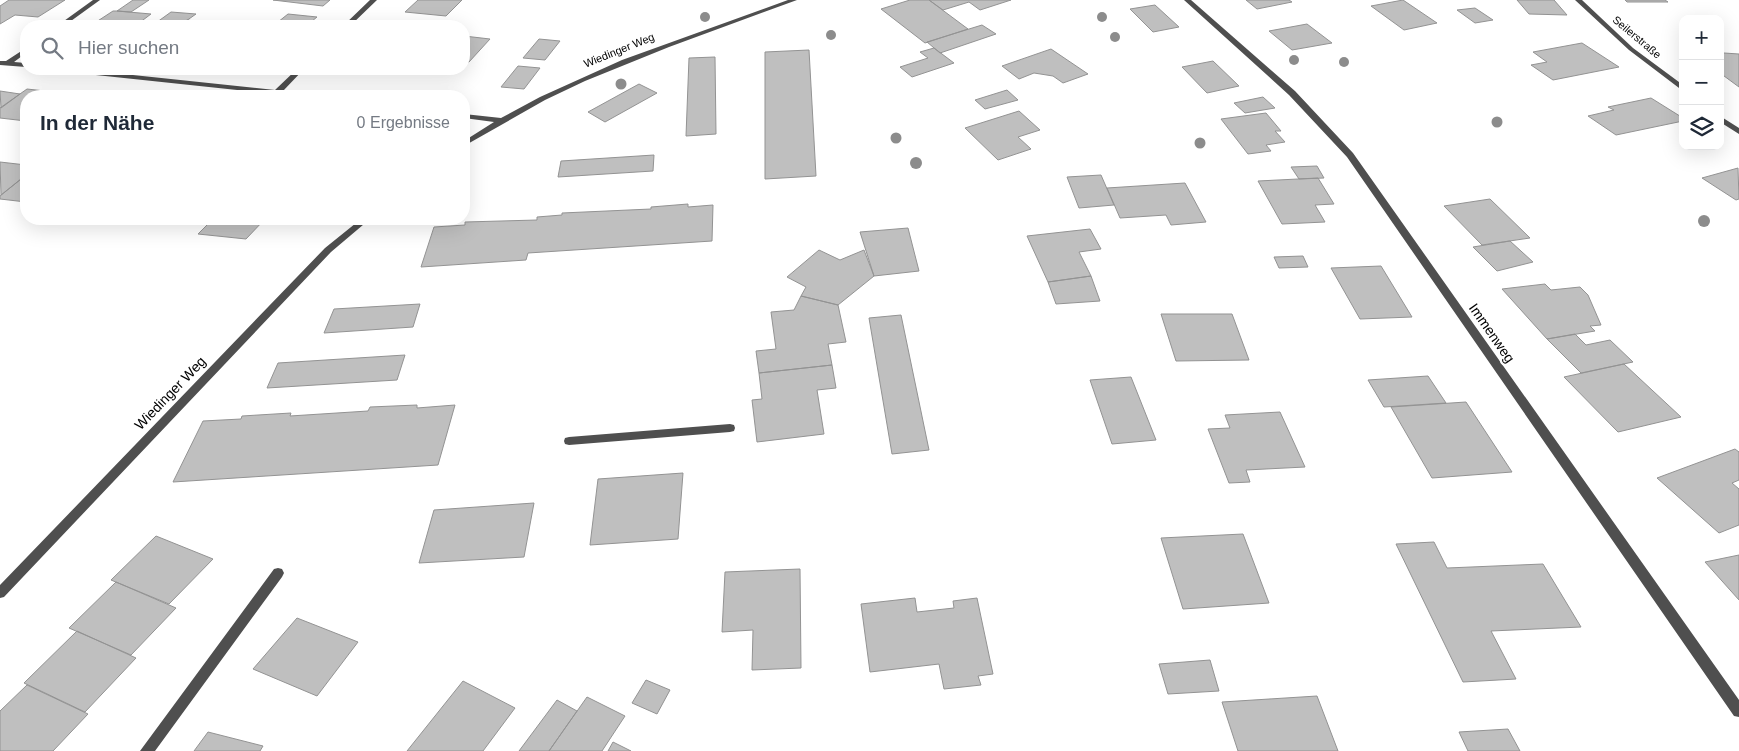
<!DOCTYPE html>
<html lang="de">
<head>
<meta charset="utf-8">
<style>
	body { margin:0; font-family:Arial,sans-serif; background:#f6f6f7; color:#1f2937 }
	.controls { position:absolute; right:15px; top:15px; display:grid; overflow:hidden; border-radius:10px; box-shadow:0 5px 20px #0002 }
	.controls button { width:45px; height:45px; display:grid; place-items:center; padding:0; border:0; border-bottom:1px solid #e0e1e3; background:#fff; color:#1f2937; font:25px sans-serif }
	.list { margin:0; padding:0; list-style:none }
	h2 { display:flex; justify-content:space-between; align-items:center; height:65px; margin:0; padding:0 20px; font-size:21px }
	h2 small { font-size:16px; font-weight:400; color:#747a83 }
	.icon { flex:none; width:28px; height:28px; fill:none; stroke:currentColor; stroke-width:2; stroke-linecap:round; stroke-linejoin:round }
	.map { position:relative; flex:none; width:1739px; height:751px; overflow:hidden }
	.search { position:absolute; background:#fff; box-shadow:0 5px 20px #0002; left:20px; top:20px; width:450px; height:55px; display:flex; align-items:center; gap:12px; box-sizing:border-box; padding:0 18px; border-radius:20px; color:#747a83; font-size:19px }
	.panel { position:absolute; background:#fff; box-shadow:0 5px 20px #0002; left:20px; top:90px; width:450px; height:135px; border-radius:20px }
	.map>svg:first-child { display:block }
	.building { fill:#bfbfbf; stroke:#939393 }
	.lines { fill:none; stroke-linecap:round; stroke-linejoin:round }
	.service { fill:#4f4f4f; fill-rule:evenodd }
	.minor { fill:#4f4f4f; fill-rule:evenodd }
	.tree { fill:#8c8c8c }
	.labels { text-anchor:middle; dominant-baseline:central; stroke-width:4.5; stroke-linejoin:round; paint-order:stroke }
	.far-street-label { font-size:11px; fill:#000; stroke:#fff }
	.street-label { font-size:14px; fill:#000; stroke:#fff }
</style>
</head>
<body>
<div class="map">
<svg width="1739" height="751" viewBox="0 0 1739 751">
	<rect width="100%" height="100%" fill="#fff"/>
	<path class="building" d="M9,0h56l-27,17 -23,-2 -15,9v-18z
		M133,0h16l-18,12 -14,-1z
		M273,0h57l-7,6z
		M418,0h44l-16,16 -41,-4z
		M910,0h19l39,29 -43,14 -44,-34z
		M929,0h82l-31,10 -11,-8 -26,8z
		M1246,0h43l3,2 -35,7z
		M1403,0l34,23 -33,7 -33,-24z
		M1517,0h37l13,15 -38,-1z
		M1625,0h40l3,2h-41z
		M1155,5l24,22 -26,5 -23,-23z
		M1475,8l18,12 -18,3 -18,-13z
		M113,11h4l34,3 -16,12h-45z
		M171,12l25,2 -17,12 -26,-1z
		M288,14l29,3 -11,9h-33z
		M187,20l37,5 -45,1z
		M1307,24l25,19 -40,7 -23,-19z
		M982,25l14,9 -56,19 -13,-11z
		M464,36l26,3 -21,23h-5z
		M539,39l21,2 -15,19 -22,-2z
		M1582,43l37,24 -66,13 -22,-15 16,-3 -14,-10z
		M934,48l20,15 -42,14 -12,-10 28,-9 -8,-6z
		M1051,49l37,25 -25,9 -10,-7 -19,-3 -15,6 -17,-13z
		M809,50l7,126 -51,3v-127z
		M1720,50l4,3 15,1v33l-19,-14z
		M715,57l1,77 -30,2 3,-78z
		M1213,61l26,25 -32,7 -25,-26z
		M518,66l22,2 -16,21 -23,-2z
		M639,84l18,9 -52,29 -17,-10z
		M27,89l63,7h-64v25l-26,-3v-10z
		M1007,90l11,10 -33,9 -10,-9z
		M0,91l20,3 -19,14z
		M1263,97l12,11 -30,5 -11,-10z
		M1651,98l32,20v3l-67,14 -28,-19 26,-6 -6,-3z
		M1019,111l21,19 -22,7 13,12 -33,11 -33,-32z
		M1266,113l15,18h-6l10,11 -19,3 5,6 -23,3 -27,-35z
		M654,155l-1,16 -95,6 3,-16z
		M0,162l26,3v10l-25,20z
		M1317,166l7,12 -25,1 -8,-12z
		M1738,168l1,31 -3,1 -34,-22z
		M26,175v27l-26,-3v-3z
		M1101,175l13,30 -35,3 -12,-31z
		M1318,178l16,26 -19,1 10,17 -43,2 -24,-43z
		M1185,183l21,39 -35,3 -5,-10 -46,3 -13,-30z
		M1490,199l40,39 -48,7 -38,-39z
		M688,204v3l25,-2 -1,36 -184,12 -2,7 -105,7 13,-40 31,-2v-3l72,-2v-3l25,-2v-2l89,-4v-2z
		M213,219h52l-19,20 -48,-5z
		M908,228l11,43 -45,5 -14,-44z
		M1090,229l11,20 -22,3 12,24 -43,6 -21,-46z
		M1510,241l23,21 -36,9 -24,-24z
		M819,250l21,10 24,-10 10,26 -36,29 -37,-9 5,-9 -19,-10z
		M1303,256l5,11 -29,1 -5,-11z
		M1381,266l31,51 -52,2 -29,-51z
		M1091,276l9,25 -44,3 -8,-22z
		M1545,284l6,6 29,-3 8,8 13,30 -11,1 5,5 -48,8 -45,-50z
		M801,296l37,9 8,37 -18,2 4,21 -73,8 -3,-22 20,-2 -5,-37 23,-2z
		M420,304l-7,23 -89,6 10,-24z
		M1161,314h71l17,46 -73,1z
		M901,315l28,135 -37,4 -23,-136z
		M1575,334l11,11 24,-5 23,22 -52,11 -34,-34z
		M405,355l-8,25 -130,8 11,-25z
		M1624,364l57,53 -63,15 -54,-55z
		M832,365l4,23 -19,2 7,44 -67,8 -5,-42 10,-1 -3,-26z
		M1428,376l18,27 -62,4 -16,-27z
		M1131,377l25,63 -44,4 -22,-64z
		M1466,402l46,70 -80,6 -41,-71z
		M417,405v3l38,-3 -17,60 -265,17 30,-61 38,-2 1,-3 49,-3 -1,3 78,-5 2,-4z
		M1280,412l25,55 -59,3 4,12 -21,1 -21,-54 22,-1 -5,-13z
		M1735,449l4,3v28l-7,3 7,6v36l-20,8 -62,-55z
		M683,473l-5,66 -88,6 8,-66z
		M534,503l-10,54 -105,6 15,-53z
		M1243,534l26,69 -86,6 -22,-71z
		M156,536l57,23 -44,45 -58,-24z
		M1434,542l13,26 96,-4 38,63 -90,4 25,48 -53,3 -67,-138z
		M1739,555v45l-34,-38z
		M800,569l1,99 -49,2 1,-40 -31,2 3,-60z
		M116,582l60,26 -45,47 -62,-27z
		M915,598l2,14 37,-4 -1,-7 24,-3 16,76 -15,2 3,9 -37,4 -5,-25 -69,8 -9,-68z
		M297,618l61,24 -41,54 -64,-27z
		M77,631l59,27 -51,54 -61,-29z
		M1210,660l9,31 -51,3 -9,-30z
		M646,680l24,10 -13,24 -25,-11z
		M463,681l52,27 -32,43h-76z
		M27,685l61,29 -35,37h-53v-40z
		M1317,696l21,55h-100l-16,-49z
		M587,697l38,19 -23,35h-53z
		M557,700l20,11 -28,40h-30z
		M1508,729l12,22h-52l-9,-19z
		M208,732l55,14 -3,5h-66z
		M613,742l18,9h-23z"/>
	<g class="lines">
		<path class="service" d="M730,424l4,1 1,3 -1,3 -4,1 -161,13 -4,-1 -1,-3 1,-3 4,-1z"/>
		<path class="minor" d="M93,0h7l-36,26h-7z
			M370,0h7l-27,26h-7z
			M788,0h9l-128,47 -84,34 -40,19 -81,46v-5l30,-19 -30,-4v-4l37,4 39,-21 82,-37z
			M1184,0h7l104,91 58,62 386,547v17l-5,-1 -387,-559 -58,-62z
			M1575,0h7l51,48 50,37v6l-54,-41z
			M26,48v5l-12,9 12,1v4l-26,-2v-4h6z
			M54,69h22l199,21 22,-21h7l-21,22 28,3 4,2h-22l-235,-25z
			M1720,116l19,12v6l-19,-12z
			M361,219h9l-39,33 -327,345 -4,1v-13l325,-337z
			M278,568l4,1 2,4 -2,4 -127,174h-15l134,-182z"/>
	</g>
	<g class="tree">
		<circle cx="705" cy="17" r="5"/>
		<circle cx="1102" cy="17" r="5"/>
		<circle cx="831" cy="35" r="5"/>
		<circle cx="1115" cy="37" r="5"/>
		<circle cx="1294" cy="60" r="5"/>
		<circle cx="1344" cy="62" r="5"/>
		<circle cx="621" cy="84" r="5.5"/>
		<circle cx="1497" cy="122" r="5.5"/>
		<circle cx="896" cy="138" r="5.5"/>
		<circle cx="1200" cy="143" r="5.5"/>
		<circle cx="916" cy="163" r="6"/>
		<circle cx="1704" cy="221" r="6"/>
	</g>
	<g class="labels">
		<g class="far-street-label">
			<text transform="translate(1637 37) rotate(40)">Seilerstraße</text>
			<text transform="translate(619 50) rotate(-22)">Wiedinger Weg</text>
		</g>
		<g class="street-label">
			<text transform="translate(1492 333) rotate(55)">Immenweg</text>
			<text transform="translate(170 393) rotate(-46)">Wiedinger Weg</text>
		</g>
	</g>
</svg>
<div class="controls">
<button>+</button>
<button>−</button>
<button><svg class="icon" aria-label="layers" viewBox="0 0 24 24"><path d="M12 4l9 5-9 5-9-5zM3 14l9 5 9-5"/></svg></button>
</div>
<div class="search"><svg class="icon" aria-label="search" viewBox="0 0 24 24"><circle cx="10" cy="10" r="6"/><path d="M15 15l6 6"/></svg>Hier suchen</div>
<section class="panel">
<h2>In der Nähe<small>0 Ergebnisse</small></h2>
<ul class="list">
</ul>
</section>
</div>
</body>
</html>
